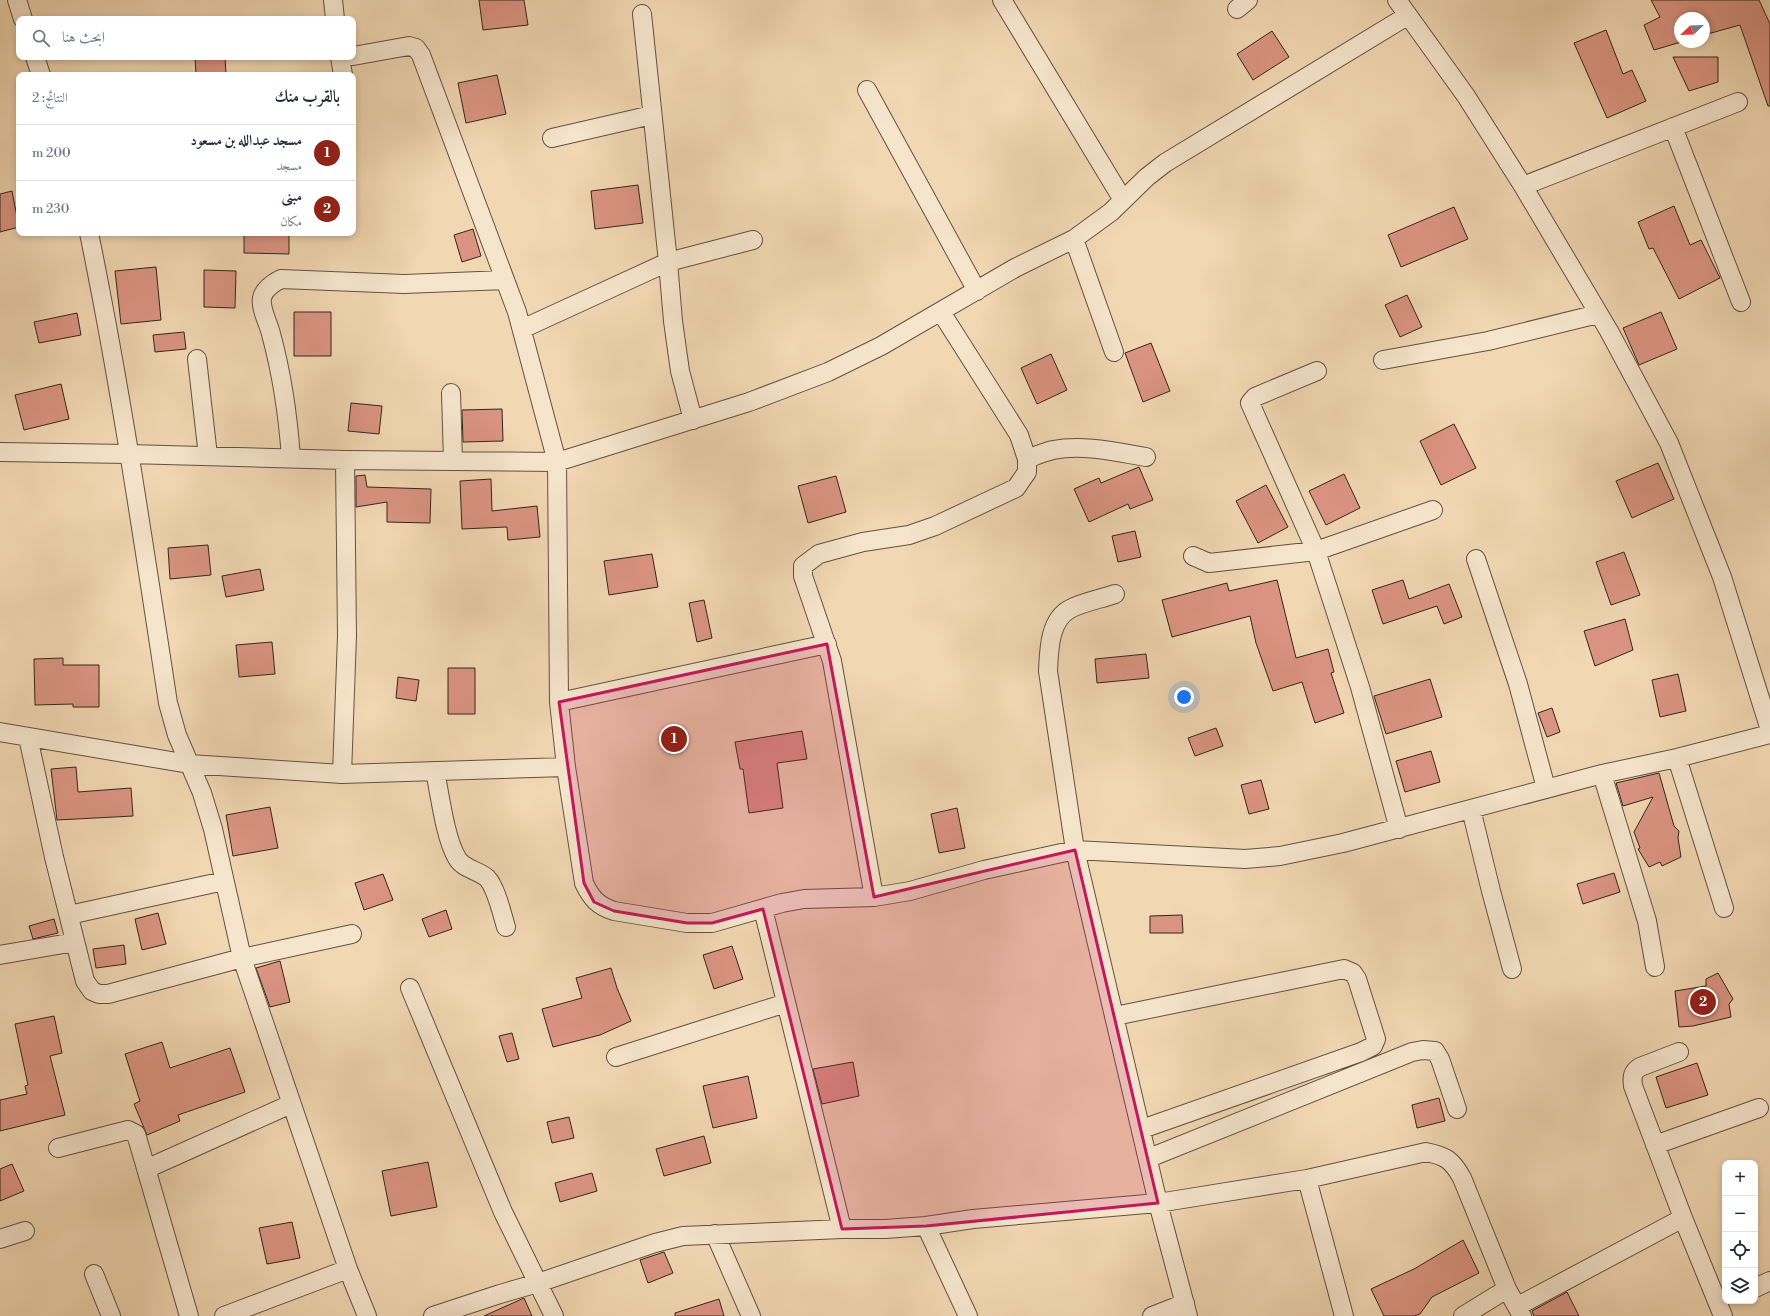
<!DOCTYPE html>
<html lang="ar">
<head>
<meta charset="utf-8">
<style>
	body { margin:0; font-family:"Libre Bodoni",Amiri,serif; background:#f6f6f7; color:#1f2937; direction:rtl }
	.controls { position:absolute; right:12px; bottom:12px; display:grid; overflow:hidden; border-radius:8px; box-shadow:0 2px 6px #0003 }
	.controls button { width:36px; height:36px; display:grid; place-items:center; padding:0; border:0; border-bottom:1px solid #e0e1e3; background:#fff; color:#1f2937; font:20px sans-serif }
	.compass { position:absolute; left:1674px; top:12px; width:36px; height:36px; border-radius:50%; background:#fff; box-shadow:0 2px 6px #0003; rotate:247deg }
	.you { position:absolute; left:1184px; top:697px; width:14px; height:14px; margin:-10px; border:3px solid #fff; border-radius:50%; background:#1a73e8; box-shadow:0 0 0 6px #1a73e833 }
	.badge { display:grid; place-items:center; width:26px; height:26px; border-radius:50%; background:#8f2418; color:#fff; font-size:13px; font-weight:700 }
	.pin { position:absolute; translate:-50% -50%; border:2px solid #fff; box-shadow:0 1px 4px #0006 }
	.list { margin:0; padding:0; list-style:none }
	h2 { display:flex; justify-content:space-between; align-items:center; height:52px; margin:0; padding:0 16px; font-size:17px }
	h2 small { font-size:13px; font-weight:400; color:#747a83 }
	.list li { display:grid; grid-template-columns:26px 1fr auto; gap:12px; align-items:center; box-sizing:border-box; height:56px; padding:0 16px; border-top:1px solid #e0e1e3 }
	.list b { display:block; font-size:15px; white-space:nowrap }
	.list p { margin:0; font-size:13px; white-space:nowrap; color:#747a83 }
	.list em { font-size:13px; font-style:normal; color:#747a83 }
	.icon { flex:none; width:22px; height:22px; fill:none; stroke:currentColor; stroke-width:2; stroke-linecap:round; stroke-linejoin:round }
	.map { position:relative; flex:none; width:1770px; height:1316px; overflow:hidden; direction:ltr }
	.search { position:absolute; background:#fff; box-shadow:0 2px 6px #0003; left:16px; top:16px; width:340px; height:44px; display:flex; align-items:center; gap:10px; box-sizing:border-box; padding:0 14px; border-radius:8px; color:#747a83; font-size:15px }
	.panel { position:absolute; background:#fff; box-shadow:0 2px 6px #0003; left:16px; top:72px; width:340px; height:164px; border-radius:8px; direction:rtl }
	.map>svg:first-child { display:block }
	.building { fill:#db9482; stroke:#31261c }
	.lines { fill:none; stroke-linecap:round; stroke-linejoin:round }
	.minor-casing { stroke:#615242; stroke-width:20 }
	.minor { stroke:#f6e5cd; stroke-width:18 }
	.marked { fill:#c2185b; fill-opacity:0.2; stroke:#c2185b; stroke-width:3; stroke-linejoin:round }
</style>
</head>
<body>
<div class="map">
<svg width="1770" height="1316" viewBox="0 0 1770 1316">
	<rect width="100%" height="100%" fill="#f1d7b2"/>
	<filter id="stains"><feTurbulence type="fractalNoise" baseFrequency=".005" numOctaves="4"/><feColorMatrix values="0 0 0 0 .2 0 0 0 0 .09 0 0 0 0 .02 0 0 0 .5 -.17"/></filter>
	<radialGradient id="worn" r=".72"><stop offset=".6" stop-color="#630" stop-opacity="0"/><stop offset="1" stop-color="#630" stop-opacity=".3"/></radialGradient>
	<path class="building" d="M479,0h45l4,25 -45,5z
		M1651,0h108l11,24v82h-2l-28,-81 -36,10v-17h-24v24h1l-27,8 -10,-25 16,-8z
		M1606,30l17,44 9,-4 14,31 -39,17 -33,-75z
		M1272,31l17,26 -36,23 -16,-26z
		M195,57h30l1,18h-30z
		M1673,57h45v25l-29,9z
		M497,75l9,39 -40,9 -8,-40z
		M638,185l5,38 -48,6 -4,-38z
		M12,191l7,36 -19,5v-38z
		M1674,206l16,39 11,-5 19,38 -41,21 -26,-51 -4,1 -11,-27z
		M1454,207l14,32 -67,28 -13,-32z
		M473,229l8,27 -19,6 -8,-27z
		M244,233h45v21l-45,-1z
		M156,267l5,53 -40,4 -6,-53z
		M204,270l32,1 -1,37 -31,-1z
		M1407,295l15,32 -22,10 -15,-32z
		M294,312h37v44h-37z
		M1661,312l16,37 -38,16 -16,-37z
		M77,313l4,22 -42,8 -5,-21z
		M184,332l2,17 -31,3 -2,-17z
		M1151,343l19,48 -27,11 -18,-49z
		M1051,354l16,36 -30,14 -16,-36z
		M61,384l8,35 -45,11 -9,-35z
		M351,403l31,3 -3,28 -31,-3z
		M502,409l1,32 -40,1 -1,-32z
		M1454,424l22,44 -35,17 -21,-44z
		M1658,463l16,36 -42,19 -16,-37z
		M1139,467l14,33 -23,9 -2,-5 -39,18 -15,-33 25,-11 2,5z
		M1344,474l16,34 -34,17 -17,-34z
		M365,475l2,12 64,2 -1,34 -43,-1v-20l-31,5v-31z
		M836,476l10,36 -38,11 -10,-37z
		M491,479l1,32 45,-5 3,31 -32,3 -1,-13 -45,2 -2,-48z
		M1266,485l22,42 -30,16 -22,-42z
		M1135,531l6,26 -23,5 -6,-26z
		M208,545l3,30 -41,4 -2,-31z
		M1624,552l16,43 -29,10 -15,-43z
		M652,554l6,33 -49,8 -5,-34z
		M260,569l4,21 -38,7 -4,-21z
		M1277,580l19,78 32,-9 6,23 -3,1 13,40 -29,10 -13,-41 -29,9 -17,-48 -6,-27 -78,21 -10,-37 65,-17 2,8z
		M1403,580l6,19 40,-15 13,33 -18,7 -7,-18 -54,18 -11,-34z
		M704,600l8,38 -15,4 -8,-39z
		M1625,619l8,31 -38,16 -11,-35z
		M272,642l3,32 -36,3 -3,-32z
		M1146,654l3,24 -52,5 -2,-24z
		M63,658v7h36v42h-26v-3l-38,1 -1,-46z
		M448,668h27v46h-27z
		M1678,674l8,37 -26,6 -8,-37z
		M398,677l21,3 -3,21 -20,-3z
		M1430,679l12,38 -56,17 -12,-38z
		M1552,708l8,24 -13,5 -9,-24z
		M1216,728l7,18 -28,10 -7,-18z
		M802,731l5,28 -30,4 6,45 -34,5 -6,-44h-3l-5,-27z
		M1431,751l9,31 -35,10 -9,-31z
		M76,767l2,25 53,-4 2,28 -76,4 -6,-51z
		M1659,773l15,53 5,5 -1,7 3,19 -19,9 -2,-4 -11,5 -11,-18 2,-1 -6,-16 19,-35 -30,9 -7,-23z
		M1261,780l8,29 -20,5 -8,-29z
		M270,807l8,41 -45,8 -7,-41z
		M957,808l8,40 -26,5 -8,-39z
		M1614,873l6,19 -37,12 -6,-20z
		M383,874l10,26 -29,10 -9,-27z
		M446,910l6,19 -23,8 -7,-18z
		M158,913l8,31 -24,6 -7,-31z
		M1182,915l1,18h-33v-17z
		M54,919l4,14 -25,6 -4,-13z
		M124,945l2,19 -30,4 -3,-19z
		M732,946l11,33 -29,10 -11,-34z
		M280,961l10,41 -20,5 -14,-39z
		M611,968l6,20 14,33 -31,14 -47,12 -11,-38 40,-11 -6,-20z
		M1718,973l15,26 -4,5 2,13 -38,9 -14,1 -4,-36 31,-5v-7z
		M54,1016l8,37 -12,3 15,59 -65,16v-31l27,-6 -2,-8 3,-1 -13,-61z
		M512,1033l7,26 -12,3 -8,-26z
		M162,1042l8,26 60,-20 15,44 -67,23 2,6 -33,14 -13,-31 6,-3 -15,-47z
		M853,1062l6,34 -37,8 -9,-35z
		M1697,1063l11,32 -42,13 -10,-31z
		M748,1076l9,42 -44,10 -10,-42z
		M1439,1098l6,23 -28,7 -5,-23z
		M569,1117l5,21 -22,5 -5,-21z
		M704,1136l7,27 -47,13 -8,-27z
		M428,1162l9,45 -46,9 -9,-45z
		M12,1164l12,27 -24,10v-32z
		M592,1173l5,18 -37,11 -5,-19z
		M292,1222l8,36 -33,6 -8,-36z
		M1463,1240l16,33 -47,24 -12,17 -6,2h-30l-13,-27 43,-20z
		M664,1252l9,21 -25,10 -8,-23z
		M1567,1292l12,24h-45l-2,-5z
		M524,1298l8,18h-48z
		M719,1299l5,17h-49v-3z"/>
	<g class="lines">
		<g class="minor-casing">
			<path id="minor" d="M17,0l6,19
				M333,0l2,19
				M1002,0l121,200
				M1397,0l69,96 57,90 86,145 60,112 53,134 48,153
				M1237,9l11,-9
				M642,14l26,248 5,59 7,50 13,49
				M353,56l56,-10 7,2 5,7 96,257 40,150 2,240 7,65 18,116c7,15 14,23 30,28l73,12h25l70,-20 22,-4 70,-2 36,-6 74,-21 91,-20 170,9 35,-3 63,-13 259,-69 75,-16 93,-24
				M35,57l6,18
				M340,57l3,18
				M867,90l110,201
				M1673,127l68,175
				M552,138l100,-23
				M1523,186l215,-84
				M89,233c32,156 55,313 79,470l9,32 25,58 11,36 29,129 106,311 19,47
				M1074,239l40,113
				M522,329l146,-67 85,-22
				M197,359l11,97
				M1383,360l105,-19 110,-27
				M1317,371l-62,26 -5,6 66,148 44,136 39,142
				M451,393l2,68
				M0,452l129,2 216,6 212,2 192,-60 79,-30 53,-26 134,-78 59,-29 37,-27 36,-35 18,-14 242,-147
				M291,458c-3,-42 -9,-84 -20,-124 -2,-10 -11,-25 -9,-36 2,-9 11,-15 19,-19l123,5 101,-4
				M1027,459c8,-3 17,-7 26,-9 30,-6 63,2 93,7
				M1193,556l16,7 107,-12 117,-41
				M1476,559l42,125 28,104
				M1115,594c-14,5 -32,8 -45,15 -21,11 -21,42 -22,62l27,179 83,353 30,113
				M559,702l268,-58
				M0,732l189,32 153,10 224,-7
				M28,737l26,120 31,124 7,10 7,3h9l134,-36 110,-24
				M1677,758l47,150
				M435,771c5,24 10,67 22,87 6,11 21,12 30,20 9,9 15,36 19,49
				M342,774l5,-138 -2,-176
				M1602,774l45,147 8,46
				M1471,809l20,82 21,78
				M874,897l-42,-236 -29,-85v-10l16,-12 44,-12 46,-7 26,-9 81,-38 11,-16v-13l-8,-24 -78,-123
				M763,909l79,320
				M69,915l155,-34
				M0,955l75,-13
				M410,988l93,224 51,104
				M1115,1016l229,-47 9,4 4,6 19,60 -3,7 -12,6 -219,77
				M1679,1052l-39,15c-8,5 -8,10 -7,19l50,132 40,98
				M616,1057l170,-54
				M1655,1145l104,-37
				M58,1148l70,-18 8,4 53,182
				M1149,1158l263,-106 11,-2 12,1 5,8 17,50
				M146,1169l145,-65
				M1307,1179l37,137
				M926,1226l42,90
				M715,1234l36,82
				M0,1239l25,-8
				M94,1274l17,42
				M1755,1288l15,-7
				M1518,1306l165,-88
				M224,1316l124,-47
				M433,1316l67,-22 38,-11 117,-40 28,-7 159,-7h43l41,-3 47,-7 185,-16 149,-24 119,-27c20,4 26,8 36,26l45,111 15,27
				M1152,1316l33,-13
				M1463,1316l44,-27"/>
		</g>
		<use href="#minor" class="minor"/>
	</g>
	<path class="marked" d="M827,644l47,253 201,-47 83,353 -232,23 -84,3 -79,-320 -51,14h-25l-73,-12 -20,-9 -10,-19 -25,-181z"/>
	<rect width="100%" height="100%" filter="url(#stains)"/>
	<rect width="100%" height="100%" fill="url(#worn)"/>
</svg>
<div class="controls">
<button>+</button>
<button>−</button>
<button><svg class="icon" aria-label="locate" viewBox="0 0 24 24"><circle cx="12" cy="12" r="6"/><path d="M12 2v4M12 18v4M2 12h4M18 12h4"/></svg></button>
<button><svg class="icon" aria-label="layers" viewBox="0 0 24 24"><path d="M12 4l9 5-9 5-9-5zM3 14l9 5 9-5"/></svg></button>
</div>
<svg class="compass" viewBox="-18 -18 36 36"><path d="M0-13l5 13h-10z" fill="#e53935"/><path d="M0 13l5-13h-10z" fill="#747a83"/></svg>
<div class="you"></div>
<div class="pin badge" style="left:674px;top:739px">1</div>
<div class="pin badge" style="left:1703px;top:1002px">2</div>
<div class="search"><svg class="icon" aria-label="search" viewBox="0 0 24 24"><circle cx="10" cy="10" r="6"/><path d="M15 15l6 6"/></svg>ابحث هنا</div>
<section class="panel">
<h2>بالقرب منك<small>النتائج: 2</small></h2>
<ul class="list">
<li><span class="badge">1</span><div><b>مسجد عبدالله بن مسعود</b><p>مسجد</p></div><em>200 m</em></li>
<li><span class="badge">2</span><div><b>مبنى</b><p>مكان</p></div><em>230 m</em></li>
</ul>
</section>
</div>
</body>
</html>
